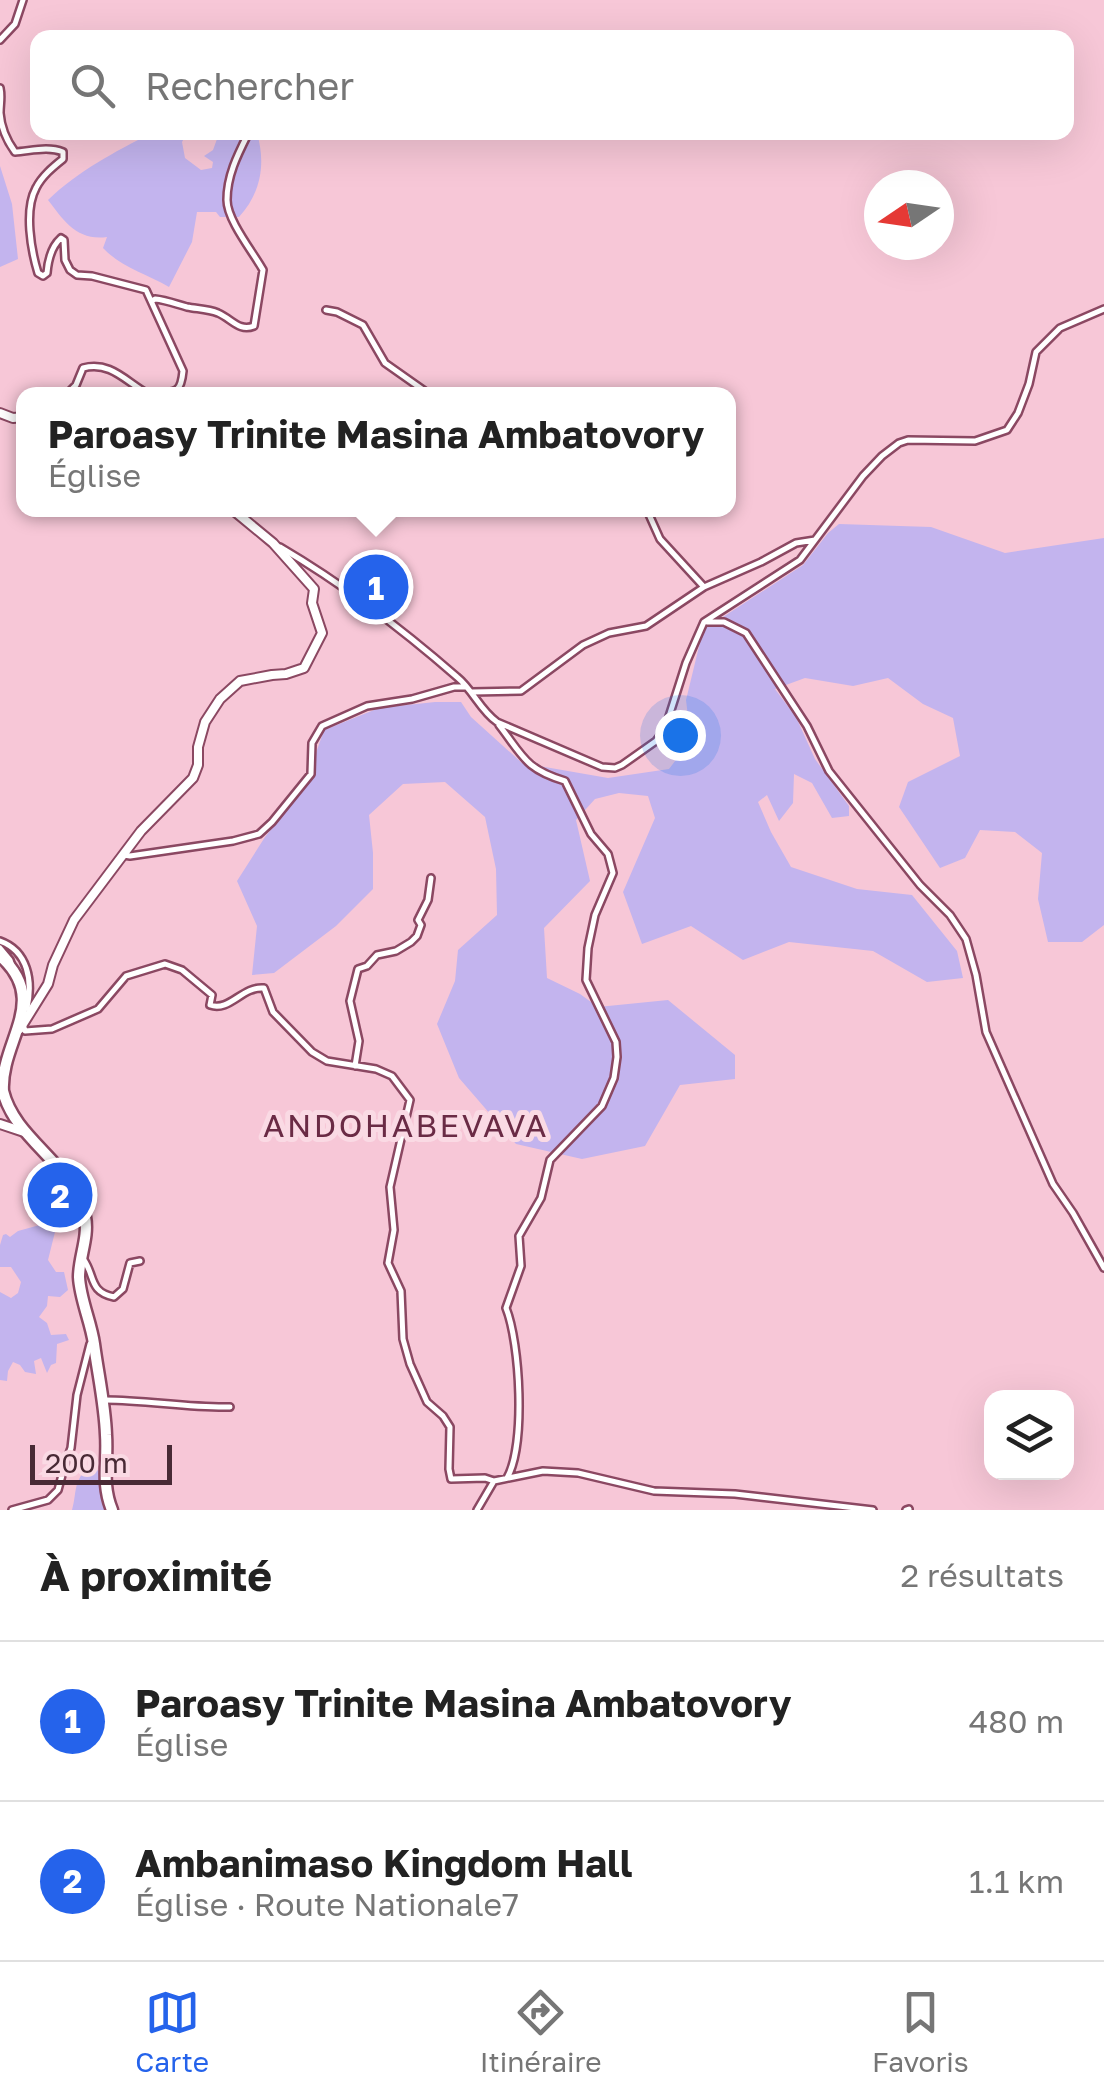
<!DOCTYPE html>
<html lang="fr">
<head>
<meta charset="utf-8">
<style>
	body { margin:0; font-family:"Golos Text",sans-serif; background:#f2f2f2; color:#222 }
	.controls { position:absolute; right:30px; bottom:30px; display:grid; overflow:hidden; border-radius:20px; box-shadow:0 10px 40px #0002 }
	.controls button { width:90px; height:90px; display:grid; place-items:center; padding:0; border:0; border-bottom:2px solid #e0e0e0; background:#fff; color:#222; font:50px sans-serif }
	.compass { position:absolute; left:864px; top:170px; width:90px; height:90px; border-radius:50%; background:#fff; box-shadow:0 10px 40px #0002; rotate:257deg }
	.scale { position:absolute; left:30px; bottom:25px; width:142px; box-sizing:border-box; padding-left:10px; border:5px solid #482a35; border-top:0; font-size:28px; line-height:35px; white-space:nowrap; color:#482a35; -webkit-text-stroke:8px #fadae4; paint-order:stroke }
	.you { position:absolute; left:680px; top:735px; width:35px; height:35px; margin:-25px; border:8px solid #fff; border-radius:50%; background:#1a73e8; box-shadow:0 0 0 15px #1a73e833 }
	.badge { display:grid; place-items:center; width:65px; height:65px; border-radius:50%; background:#2563eb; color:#fff; font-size:32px; font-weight:700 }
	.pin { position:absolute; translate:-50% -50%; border:5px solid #fff; box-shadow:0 2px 10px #0006 }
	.popup { position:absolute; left:16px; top:387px; width:720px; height:130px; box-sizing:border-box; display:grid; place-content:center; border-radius:20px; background:#fff; filter:drop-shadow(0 2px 8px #0005); font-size:32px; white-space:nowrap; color:#767676 }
	.popup b { font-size:38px; color:#222 }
	.popup::after { content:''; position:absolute; left:50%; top:100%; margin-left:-20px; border:20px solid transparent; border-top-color:#fff }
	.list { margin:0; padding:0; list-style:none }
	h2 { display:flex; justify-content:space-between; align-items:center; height:130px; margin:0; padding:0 40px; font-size:42px }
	h2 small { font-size:32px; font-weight:400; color:#767676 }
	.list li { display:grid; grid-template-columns:65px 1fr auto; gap:30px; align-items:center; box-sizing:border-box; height:160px; padding:0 40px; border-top:2px solid #e0e0e0 }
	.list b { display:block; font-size:38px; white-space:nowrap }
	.list p { margin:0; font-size:32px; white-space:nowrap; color:#767676 }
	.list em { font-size:32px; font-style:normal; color:#767676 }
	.icon { flex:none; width:55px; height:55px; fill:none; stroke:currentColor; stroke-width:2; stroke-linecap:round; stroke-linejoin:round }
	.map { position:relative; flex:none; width:1104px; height:1510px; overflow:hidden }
	.search { position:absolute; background:#fff; box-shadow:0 10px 40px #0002; left:30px; right:30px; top:30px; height:110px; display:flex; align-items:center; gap:25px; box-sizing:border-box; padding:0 35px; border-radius:20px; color:#767676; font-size:38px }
	.sheet { height:450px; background:#fff }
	nav { display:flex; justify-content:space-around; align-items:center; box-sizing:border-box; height:140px; border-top:2px solid #e0e0e0; background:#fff; font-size:28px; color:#767676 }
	nav a { display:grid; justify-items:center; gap:5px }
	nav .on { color:#2563eb }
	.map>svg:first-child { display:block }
	.green { fill:#c3b4ee }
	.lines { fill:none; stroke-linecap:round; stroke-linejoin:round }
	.street-casing { stroke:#8b4862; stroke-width:10 }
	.secondary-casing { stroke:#8b4862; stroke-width:12 }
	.primary-casing { stroke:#8b4862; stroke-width:15 }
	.street { stroke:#fff; stroke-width:5 }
	.secondary { stroke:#fff; stroke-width:8 }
	.primary { stroke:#fff; stroke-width:10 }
	.labels { text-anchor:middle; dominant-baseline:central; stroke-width:10; stroke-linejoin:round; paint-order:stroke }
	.neighbourhood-label { font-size:32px; letter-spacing:2.5px; fill:#6a2b45; stroke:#fadae4 }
</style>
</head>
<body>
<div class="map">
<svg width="1104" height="1510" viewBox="0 0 1104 1510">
	<rect width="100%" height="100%" fill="#f7c7d7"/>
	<path class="green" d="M151,133h36l-5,9 3,16 16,12 11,-2 1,-6 -9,-6 9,-6 4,-11 -5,-6h45c9,31 4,60 -18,84h-19l-4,-5h-19l-5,30 -23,45c-24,-14 -47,-19 -66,-39l4,-11c-30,4 -43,-16 -59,-37 30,-29 67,-48 103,-67z
		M0,166l12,38 6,55 -18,8z
		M839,524l92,3 74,26 99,-15v387l-22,17h-34l-10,-43 4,-46 -27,-21 -35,-2 -15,28 -25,10 -41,-61 9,-25 52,-26 -7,-38 -30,-14 -35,-26 -35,8 -48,-8 -30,11 21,28 19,42 34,47v10l-17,2 -20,-35 -18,-9 -1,29 -14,18 -12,-26 -9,7 13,30 20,35 66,22 55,6 45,56 6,27 -36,4 -54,-31 -84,-9 -46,18 -52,-34 -49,18 -19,-52 32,-74 -7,-22 -29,-3 -24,6 -19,21 14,61 -46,47 3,50 33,16 18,13 70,-7 67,55v24l-55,6 -35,61 -63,13 -66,-15 -57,-66 -22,-54 18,-43 3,-31 39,-35 -1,-46 -11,-52 -40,-35 -42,2 -34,31 4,38v36l-37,37 -62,47 -22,2 5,-49 -20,-45 28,-44 51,-64v-20l8,-23 55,-22 56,-6h26l10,15 51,46 86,15 61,-9 22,-29 -5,-40 17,-70 100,-65 25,-32z
		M47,1223l8,9 -7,28 8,12h8l4,18 -8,7 -12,-1 -1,10 -8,11 8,6 4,12 15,-1 3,6 -12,4 -1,19 -5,2 -4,8 -6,-15 -7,3 2,13 -11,-2 -5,-7 -7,-3 -5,9 -1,10 -7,-1v-88l11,6 7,-5 3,-11 -10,-15h-11v-22l3,-10 3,-1 4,3 8,-6z
		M86,1469l16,2 9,39h-39c5,-18 1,-26 14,-41z"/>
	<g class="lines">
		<g class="street-casing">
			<path id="street" d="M0,40l15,-16 8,-24
				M0,88c2,9 0,16 0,25 1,14 7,28 15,39 16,-1 33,-6 48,0v7c-10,8 -21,17 -27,29 -12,22 -5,62 2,85l5,3 4,-3c1,-12 5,-27 14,-35l3,2 1,20 5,10 7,5 15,1 54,14 37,81c-2,21 -6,21 -26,23
				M152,301l3,-2c11,1 21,5 32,8 10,2 21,2 31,6 14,6 21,19 36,13l9,-56c-10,-18 -36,-50 -36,-70 0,-25 11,-46 22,-68
				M326,310l11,2 26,13 22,38 44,31
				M67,394l9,-9 7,-17c28,-7 42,13 65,26
				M280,547c63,37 122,82 177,130 16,13 23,33 40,45l105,45 13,1 7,-3 34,-24 9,-12 21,-66 18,-41 96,-62 63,-84 19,-20 17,-13 9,-3 67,1 32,-11 11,-17 11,-29 7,-32 24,-24 44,-19
				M704,587l57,-25 35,-19 19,-3
				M707,622h17l22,11 61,93 22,45 91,114 30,30 16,24 10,36 10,57 67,152 20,29 31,55
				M472,692l49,-1 62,-46 26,-12 37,-7 58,-39 -44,-48 -13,-29
				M499,725c24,31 26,44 66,56l26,53 17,20 5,19 -18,42 -7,33 -2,32 30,62 1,15 -3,21 -12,28 -52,54 -9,38 -22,38 2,30 -15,42c14,35 20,137 1,170
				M124,855l6,1 103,-15 26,-7 13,-12 39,-48 1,-31 10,-17 45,-20 45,-7 42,-12h11
				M0,941c28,10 33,40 27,67
				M0,948l10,12 2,6
				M23,1024l2,7 27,-2 46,-20 28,-33 39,-12 17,6 30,25 -2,10c20,7 32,-19 54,-17l9,24 39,40 15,9 49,8 16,7 18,24 -20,87 4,43 -6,33 13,28 2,48 7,25 17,38 16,14 7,11 -1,42 2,10 34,-1 9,3 -17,29
				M355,1066l4,-25 -9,-40 8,-32 9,-3 10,-11 19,-4 15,-9 6,-6 4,-11 -3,-5 10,-20 3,-22
				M84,1260c11,16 5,32 30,37l9,-8 7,-26 10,-2
				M105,1400c42,0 83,8 125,7
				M494,1481l49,-10 35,2 76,18 81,3 138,16
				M12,1510l36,-10 10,-10 7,-26 6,-16 6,-53 13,-51
				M906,1510l3,-1"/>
		</g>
		<g class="secondary-casing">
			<path id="secondary" d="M0,413l13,5 11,-1
				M20,1029l28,-45 5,-19 21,-45 67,-89 52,-53 5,-13v-18l7,-25 15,-23 20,-18 32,-6 14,-1 18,-6 18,-35 -10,-30 2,-14 -41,-46 -40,-33
				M0,1124l24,8"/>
		</g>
		<g class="primary-casing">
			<path id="primary" d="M0,956c51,45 0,85 3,135 12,50 72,73 82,126 4,20 -6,40 -6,60 1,22 12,45 15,67 4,30 11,61 12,91 2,27 -5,48 6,75"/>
		</g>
		<use href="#street" class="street"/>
		<use href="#secondary" class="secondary"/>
		<use href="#primary" class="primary"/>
	</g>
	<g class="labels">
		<g class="neighbourhood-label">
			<text x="406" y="1125">ANDOHABEVAVA</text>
		</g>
	</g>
</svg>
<div class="controls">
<button><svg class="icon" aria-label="layers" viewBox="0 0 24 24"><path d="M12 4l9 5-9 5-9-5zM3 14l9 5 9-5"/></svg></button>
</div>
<svg class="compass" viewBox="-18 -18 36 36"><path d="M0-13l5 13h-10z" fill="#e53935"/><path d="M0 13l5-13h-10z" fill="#767676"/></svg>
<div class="scale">200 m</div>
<div class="you"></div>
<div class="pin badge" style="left:376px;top:587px">1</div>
<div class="popup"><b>Paroasy Trinite Masina Ambatovory</b>Église</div>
<div class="pin badge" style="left:60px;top:1195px">2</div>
<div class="search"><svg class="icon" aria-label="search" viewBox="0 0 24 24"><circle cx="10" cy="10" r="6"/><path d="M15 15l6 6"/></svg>Rechercher</div>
</div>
<section class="sheet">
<h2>À proximité<small>2 résultats</small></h2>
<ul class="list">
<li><span class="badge">1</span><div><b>Paroasy Trinite Masina Ambatovory</b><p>Église</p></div><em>480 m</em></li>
<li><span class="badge">2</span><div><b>Ambanimaso Kingdom Hall</b><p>Église · Route Nationale7</p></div><em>1.1 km</em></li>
</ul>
</section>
<nav>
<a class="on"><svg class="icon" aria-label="map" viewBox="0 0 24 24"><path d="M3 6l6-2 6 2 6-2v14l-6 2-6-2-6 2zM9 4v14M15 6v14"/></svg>Carte</a>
<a><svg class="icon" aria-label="directions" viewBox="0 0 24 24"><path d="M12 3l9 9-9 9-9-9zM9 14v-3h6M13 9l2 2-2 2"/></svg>Itinéraire</a>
<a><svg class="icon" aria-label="saved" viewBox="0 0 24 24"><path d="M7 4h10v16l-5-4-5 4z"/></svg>Favoris</a>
</nav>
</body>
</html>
